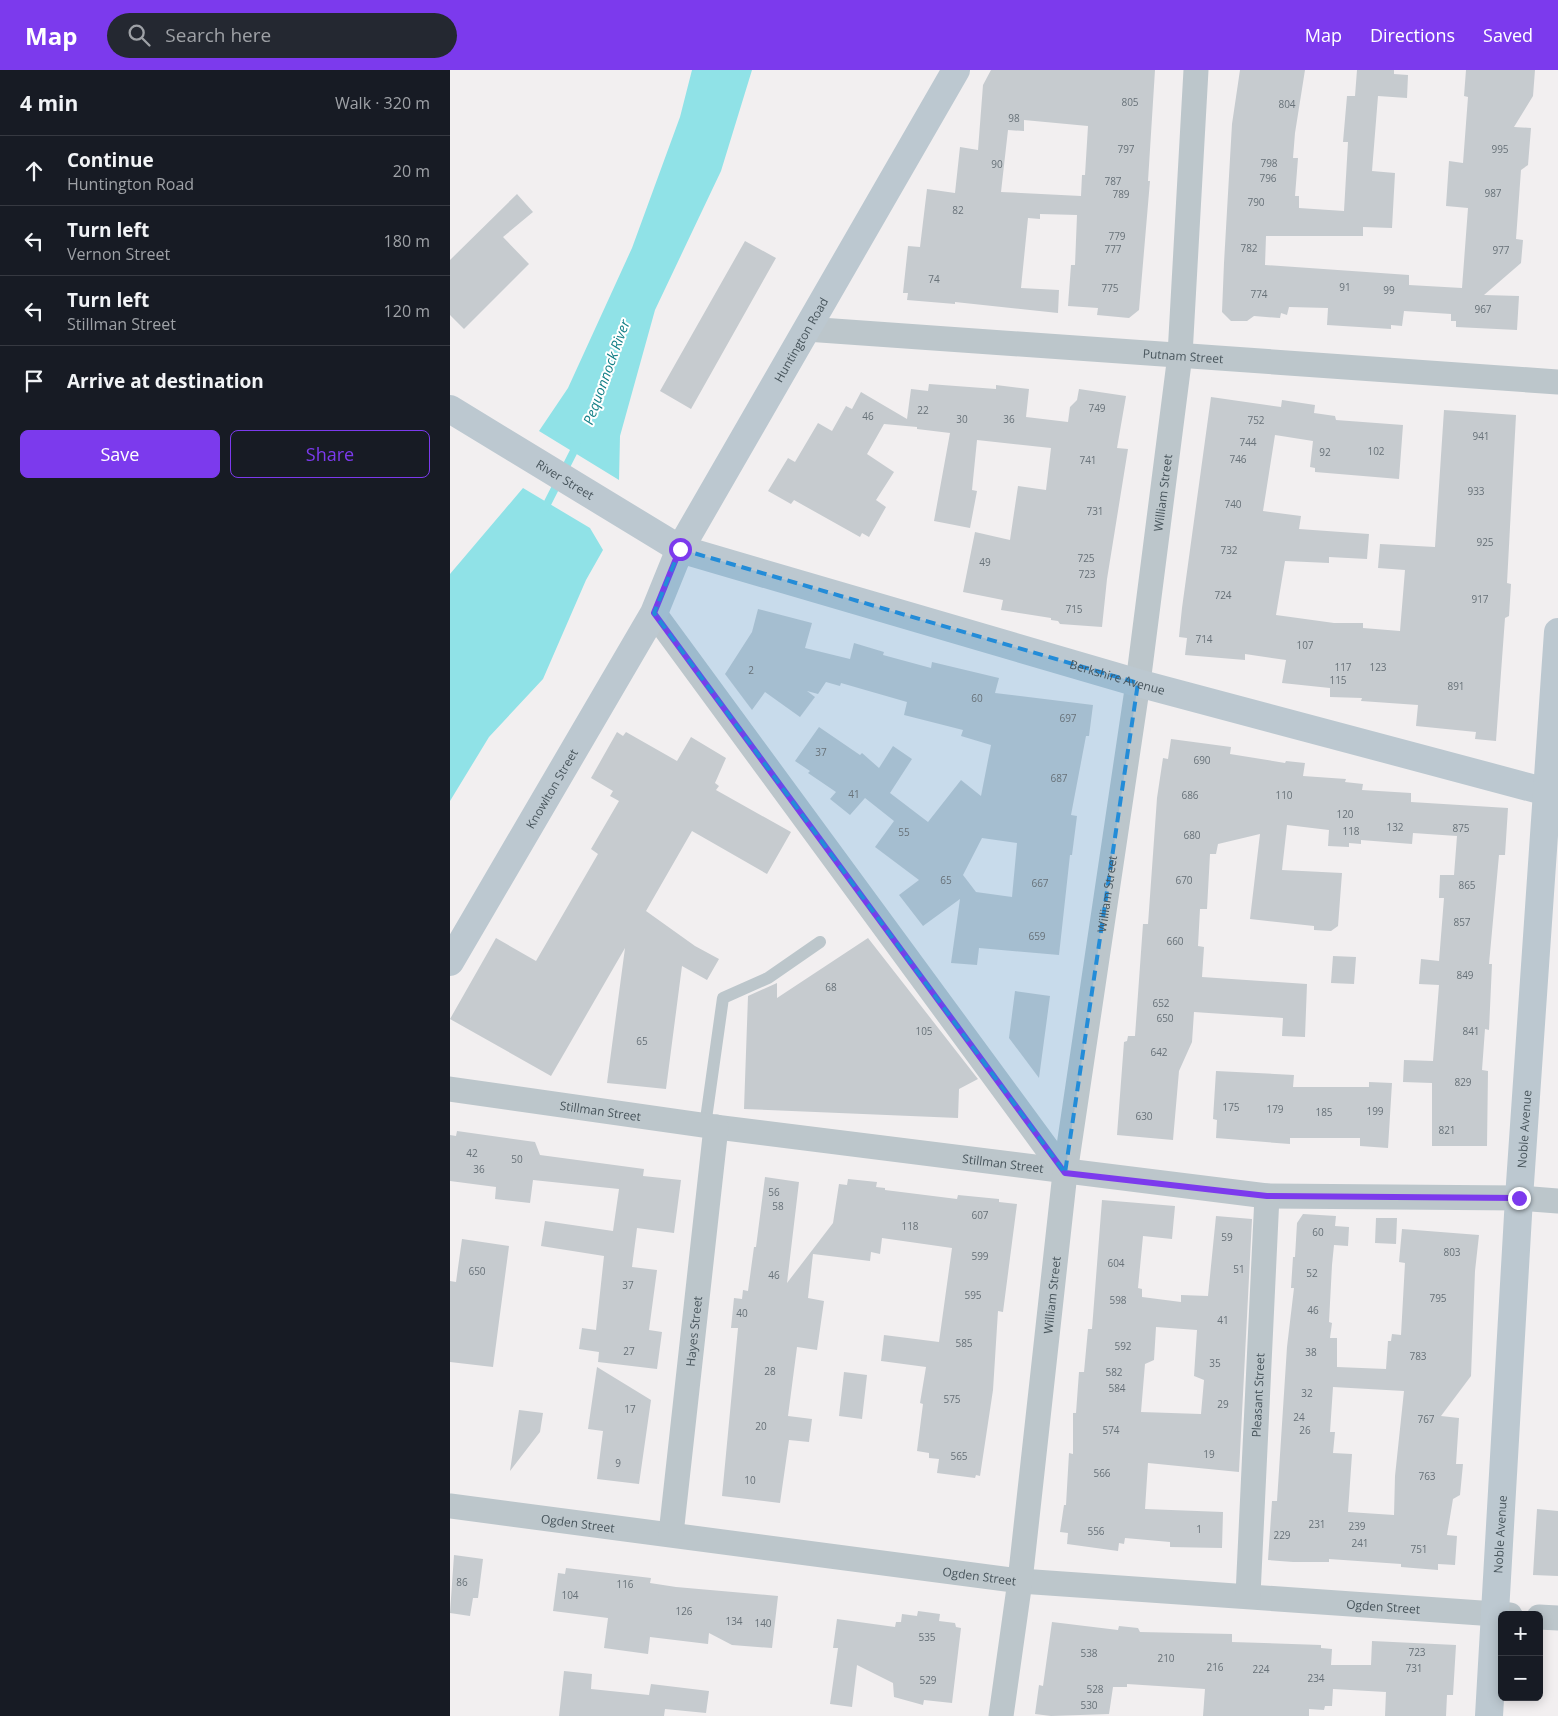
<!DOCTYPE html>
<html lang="en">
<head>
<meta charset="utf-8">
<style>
	body { margin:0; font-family:"Open Sans",sans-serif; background:#242831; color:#f1f3f6 }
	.controls { position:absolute; right:15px; bottom:15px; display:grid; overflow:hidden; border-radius:8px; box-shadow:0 2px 12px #0003 }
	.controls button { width:45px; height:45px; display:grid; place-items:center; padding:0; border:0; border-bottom:1px solid #363941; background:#171b24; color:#f1f3f6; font:25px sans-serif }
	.stop { position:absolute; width:15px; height:15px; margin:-11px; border:4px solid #7c3aed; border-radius:50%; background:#fff }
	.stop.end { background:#7c3aed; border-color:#fff; box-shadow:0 1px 5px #0008 }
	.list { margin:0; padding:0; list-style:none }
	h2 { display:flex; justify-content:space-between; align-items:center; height:65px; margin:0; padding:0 20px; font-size:21px }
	h2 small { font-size:16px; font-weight:400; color:#9ea1a6 }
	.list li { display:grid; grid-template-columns:32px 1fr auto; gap:15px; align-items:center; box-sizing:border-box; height:70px; padding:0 20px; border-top:1px solid #363941 }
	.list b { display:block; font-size:19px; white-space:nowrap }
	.list p { margin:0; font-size:16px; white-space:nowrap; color:#9ea1a6 }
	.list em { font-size:16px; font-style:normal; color:#9ea1a6 }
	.actions { display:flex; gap:10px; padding:15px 20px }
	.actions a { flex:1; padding:11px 0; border:1px solid #7c3aed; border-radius:8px; text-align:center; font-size:18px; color:#7c3aed }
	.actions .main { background:#7c3aed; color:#fff }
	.icon { flex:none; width:28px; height:28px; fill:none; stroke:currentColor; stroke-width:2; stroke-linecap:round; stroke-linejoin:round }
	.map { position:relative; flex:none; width:1108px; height:1646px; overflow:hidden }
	header { display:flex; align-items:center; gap:30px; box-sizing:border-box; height:70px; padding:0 25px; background:#7c3aed; color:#fff }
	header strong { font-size:24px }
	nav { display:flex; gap:28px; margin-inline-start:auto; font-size:18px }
	.search { width:350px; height:45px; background:#242831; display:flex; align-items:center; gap:12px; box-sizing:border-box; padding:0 18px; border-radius:28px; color:#9ea1a6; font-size:19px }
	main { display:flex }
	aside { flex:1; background:#171b24 }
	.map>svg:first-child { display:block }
	.water { fill:#90e2e7 }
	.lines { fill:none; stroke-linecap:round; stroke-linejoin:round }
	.stream { stroke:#90e2e7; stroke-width:8 }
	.building { fill:#c6cbcf; fill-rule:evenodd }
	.lane { stroke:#bcc6cb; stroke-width:12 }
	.street { stroke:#bcc6cb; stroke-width:25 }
	.secondary { stroke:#bcc8d0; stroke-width:28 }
	.route { stroke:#7c3aed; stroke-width:6 }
	.marked { fill:#238cd8; fill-opacity:0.2; stroke:#238cd8; stroke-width:4; stroke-dasharray:10 6; stroke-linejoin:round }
	.labels { text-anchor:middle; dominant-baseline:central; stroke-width:4; stroke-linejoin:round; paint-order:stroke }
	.number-label { font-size:10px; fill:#687279 }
	.street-label { font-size:12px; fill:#48555c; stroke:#fff }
	.water-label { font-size:14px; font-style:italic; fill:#137f86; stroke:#fff }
</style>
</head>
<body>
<header>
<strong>Map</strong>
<div class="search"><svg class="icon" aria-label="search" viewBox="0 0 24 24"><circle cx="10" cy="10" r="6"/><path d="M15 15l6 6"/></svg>Search here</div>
<nav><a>Map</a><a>Directions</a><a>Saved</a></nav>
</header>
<main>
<aside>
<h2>4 min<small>Walk · 320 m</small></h2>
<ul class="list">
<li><svg class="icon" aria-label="ahead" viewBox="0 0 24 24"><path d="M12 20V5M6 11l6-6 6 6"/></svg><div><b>Continue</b><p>Huntington Road</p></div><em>20 m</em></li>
<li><svg class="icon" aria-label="left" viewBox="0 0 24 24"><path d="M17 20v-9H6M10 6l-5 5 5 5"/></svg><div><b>Turn left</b><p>Vernon Street</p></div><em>180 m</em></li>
<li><svg class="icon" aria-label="left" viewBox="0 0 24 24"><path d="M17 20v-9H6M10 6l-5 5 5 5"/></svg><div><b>Turn left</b><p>Stillman Street</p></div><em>120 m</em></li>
<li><svg class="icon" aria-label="arrive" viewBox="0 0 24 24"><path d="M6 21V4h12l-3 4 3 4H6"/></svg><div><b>Arrive at destination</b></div></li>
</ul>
<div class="actions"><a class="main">Save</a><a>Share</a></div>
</aside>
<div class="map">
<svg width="1108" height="1646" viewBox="0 0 1108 1646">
	<rect width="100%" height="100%" fill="#f2eff0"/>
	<path class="water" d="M242,0h60l-31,101 -66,139 -35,126 -1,44 -80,-49 29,-43 64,-140 48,-131z
		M73,418l67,40 13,22 -17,30 -43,99 -54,58 -39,64v-227z"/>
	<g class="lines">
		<path class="stream" d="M94,440l33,-65"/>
	</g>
	<path class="building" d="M541,0h164l-7,111h2l-11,129 -10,8 -32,-3 1,-7 -30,-2 3,-41h4l2,-50 -37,-1v5l-12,-1 -7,70 38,2 -1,23 -103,-11v2l-48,-4 1,-7h-5l5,-47 12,1 7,-58 28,4 5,-46 18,3 5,-65zM574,50l64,6 -3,49h-3l-1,21 -80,-4 7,-62 16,1z
		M790,0h65l-10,63 -2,25h5l-3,38h4v12l45,3 4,-69h-5l4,-46h8l2,-26h37v4l14,1 -1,23 -29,-2 -6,75 23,2 -3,55 -29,-1v9h-97l-1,29 144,10v10l53,3 6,-80 -22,-2 3,-45 14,2 5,-66 -4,-1 2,-26h69l-2,26 -19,31 17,1 -3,37 -7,5 -5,69 7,1 -2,23 -37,32 35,1 -2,34 -61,-3v-6h-5v-7l-47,-3 -2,15 -11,-1v4l-64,-4 1,-17 -39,-1 -2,8 -6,-2 -1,5 -26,-2 -7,5h-16l-9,-9 2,-49 8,-139z
		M67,124l16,18 -30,25 26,27 -65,65 -14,-14v-55z
		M295,171l31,17 -85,151 -31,-18z
		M479,314l67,5v-4l33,4 -3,28 42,5 2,-15 7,-7 2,-11 47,7 -9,52 11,1 -21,130 -5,48 -42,-3 -2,-3 -7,-1v-2l-50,-8 2,-10 -40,-8 12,-60 35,8 8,-54 28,4 5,-42 -74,-8 -5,50 5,1 -7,37 -36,-7 16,-88 -33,-4v-2l-33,-3 -17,30 27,18 -18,28 10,7 -17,30 -7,-4 -2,4 -66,-37 -3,4 -23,-13 20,-33 7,4 23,-39 14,8 14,-25 6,3 9,-17 46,27 4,-30 17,2z
		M761,327l70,10 1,-7 33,5 -1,8 21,3 1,4 67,5 -4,54 -84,-7v-4l-5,-1 3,-26 -38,-6 -12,76 38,5 -2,13 70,5 -2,25 -38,-2v6l-44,-2 -9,54 58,8h29v5l37,3 5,-61 -27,-2 2,-24 55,3 9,-137 72,5 -9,168 4,1 -2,32 -4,2 -9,123 -21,-2 1,-7 -60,-6 2,-21 -57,-4 1,-3 -32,-1v-9l-48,-5 4,-23 -41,-6v6l-60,-5 2,-17 -8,-1 3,-29z
		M308,539l54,14 -7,25 45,11 4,-16 30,9 -1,3 48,13 1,-6 67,16 -4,15 98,12 -4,31h-3l-15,79 6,1 -5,39h-2l-11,100 -80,-7 -2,17 -26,-2 9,-64 -37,27 -24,-31 20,-15 -44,-33 19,-26 -29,-23 -15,17 -20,-16 6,-7 -28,-19 2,-2 -15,-10 24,-34 41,28 2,-2 17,15 14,-22 19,13 -22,34 38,29 33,-42 20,16 10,-51 -30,-9 2,-6 -59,-15 3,-13 -66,-19 -1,3 -14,-4 -8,12 -11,-3 8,6 -15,20 -35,-25 -13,18 -27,-36 27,-42zM532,768l35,5 -5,54 -36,-5 -13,-17z
		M167,662l6,4 3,-4 51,29 14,-24 35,21 -11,25 4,3 -3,4 75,42 -24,42 -75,-43 -46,80 49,35 24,13 -12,21 -25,-14 -16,123 -59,-6 18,-135 -74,128 -101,-57 46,-81 40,23 62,-107 -7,-5 28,-48 -9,-5 3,-5 -22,-13z
		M721,669l60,8 -1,7 55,9 1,-2 19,2 -2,13 43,3 -1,3 18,2 -1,6 49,3v9l97,6 -3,47h-6l-10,109h3l-3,66 -4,-1 -3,41 6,1 -1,75h-55v-63l-29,-1 1,-22 29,1 6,-76 -20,-1 2,-25 18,2 5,-63h-5l1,-23h14l3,-39 -44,-3 -1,11 -51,-4v4l-12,-1v4l-21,-1 1,-16 -42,-5 -5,45 60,3 -4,53 -7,5 -17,-1v-4l-64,-7 10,-85 -42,10 -2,10h-6l-3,55h-7l-2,37 6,1 -2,30 105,7 -2,53 -23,-1 1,-18 -89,-6 -2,30 -13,29 -6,69 -56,-5 7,-93 3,-1 1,-5h7l8,-112h5l9,-126 6,-40 5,1z
		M418,868l110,141 -19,10 -1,29 -214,-9 4,-113 29,-13v15z
		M883,886l23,1 -2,27 -23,-1z
		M565,921l35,5 -11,82 -30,-40z
		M766,1001l78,4 -1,12h76v-5l23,1 -4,65 -28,-2v-8h-70v6l-74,-6 1,-18 -4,-1z
		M7,1061l78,11 5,13 104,14 -1,7 38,4 -7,53 -37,-5 -5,39 25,3 -8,60 13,2 -5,37 -59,-7 1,-10 -20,-3 3,-21 14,2 8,-74 -63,-10 4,-25 68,10 6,-42 -86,-9 -3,23 -35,-4 1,-12 -46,-6v-46l6,1z
		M315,1107l34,5 -12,101 46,-60 6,-39 8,1 1,-6 29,3 -1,5 9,1v2l72,9 1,-4 41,4v3l18,2 -14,108 -5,-1 -5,79 -13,86 -4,-1 -1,3 -38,-5 2,-14 -10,-1v-5l-12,-2 6,-47 -3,-1 6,-36 -45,-6 3,-26 55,7 13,-94 -70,-10 -2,16 -9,-2 -1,9 -57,-7 -5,44 16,3 -7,49 -20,-3 -9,69 24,3 -3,23 -20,-2 -9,63 -58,-7 16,-168h-7l3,-30 8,1 1,-9 5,1 6,-44h2z
		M652,1130l73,6 -3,33 -29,-3 -5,52 4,1v8l39,5v-7l27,1 8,-80 36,3 -13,253 -91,-9 -3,46 78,3 -1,36 -52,-1v-5l-45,-4 -1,6 -5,-1 -1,8 -51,-7 1,-11 -8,-1 4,-27h2l3,-52 4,1v-41h3l3,-41h5l4,-43h4zM706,1257l41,3 -3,46 10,4 -3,34 -60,-2 4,-48 9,-4z
		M853,1144l33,2 -1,10 14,1 -1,19 -14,-1 -2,20 -3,57 3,1 -2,15h7v29l49,2 2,-28h3l1,-7 9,1 4,-72 -6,-1 3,-33 77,6 -4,36 -4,105 -30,40 18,2 -3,46h7l-3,31 -7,4 -6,36 10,1 -2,29 -17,-1v6l-37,-3v-3l-72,-5v3h-36l-25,-2 4,-59h5l10,-154 7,-59h-3l2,-31h2l2,-34zM883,1317l71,4 -9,85 -1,39 -46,-3 4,-58 -19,-1 2,-21h-5z
		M926,1148h21l-1,26 -21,-1z
		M12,1169l47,7 -16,121 -43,-5v-81l6,1z
		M147,1297l54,33 -12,84 -42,-5 6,-48 -15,-2z
		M394,1302l23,3 -5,44 -23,-3z
		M69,1340l24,3 -3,19 -30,39z
		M1087,1439l21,2v65l-25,-1z
		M4,1485l29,4 -5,39h-5l-3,18 -20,-3z
		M116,1498l85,10 -1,5 26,4 102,9 -6,52 -40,-3 -23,-12 -1,11 -58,-7 -2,17 -44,-6 4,-30 -55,-7 5,-38 7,1z
		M468,1541l22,3 -1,7 16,2 1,4 5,1 -9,75 -28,-3 -1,5 -29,-8 -1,-14 -36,-18 -5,42 -22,-3 8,-56h-5l4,-29 58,8 1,-5h5l1,-8 15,2z
		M602,1552l66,8 1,-4 19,2 2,4 92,2v8l89,3v3l11,1 -1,16h40l1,-24 84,4 -3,50h-6l-1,21h-61l1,-24 -53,-3 -1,17h-7l-1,4 -15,-1v7h-106l2,-27 -78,-5v3h-14l-4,27 -58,2 -16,-2 4,-29 4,1z
		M114,1601l28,3 -1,15 58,6 2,-11 58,7 -3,22 -41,-4 -1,7h-105z"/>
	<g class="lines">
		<path class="lane" d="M255,1056l18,-128 45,-20 52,-36"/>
		<g class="street">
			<path id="s1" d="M356,259l752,53"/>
			<path d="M204,543l411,560"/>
			<path id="s2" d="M0,1019l266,38 551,69 252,2 39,3"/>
			<path id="s3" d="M0,1436l570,75 490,34"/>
			<path id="s4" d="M221,1464l45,-407"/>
			<path id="s5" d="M798,1525l19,-399"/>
			<path d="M1089,1547l19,1"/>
			<path id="s6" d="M551,1646l19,-135 45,-408 73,-490 42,-328 16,-285"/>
		</g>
		<g class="secondary">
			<path id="s7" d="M0,339l230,140 458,134 409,109 11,1"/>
			<path id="s8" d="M0,892l204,-349 26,-64 276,-479"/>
			<path id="s9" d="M1039,1646l30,-518 39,-566"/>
		</g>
	</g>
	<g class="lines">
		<path class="route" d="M230,479l-26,64 411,560 202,23 252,2"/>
	</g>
	<path class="marked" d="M230,479l458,134 -73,490 -411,-560z"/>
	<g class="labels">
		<g class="number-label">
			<text x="680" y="32">805</text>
			<text x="837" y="34">804</text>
			<text x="564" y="48">98</text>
			<text x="676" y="79">797</text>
			<text x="1050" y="79">995</text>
			<text x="819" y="93">798</text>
			<text x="547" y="94">90</text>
			<text x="818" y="108">796</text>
			<text x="663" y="111">787</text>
			<text x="1043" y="123">987</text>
			<text x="671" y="124">789</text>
			<text x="806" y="132">790</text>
			<text x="508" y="140">82</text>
			<text x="667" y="166">779</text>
			<text x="799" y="178">782</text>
			<text x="663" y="179">777</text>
			<text x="1051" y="180">977</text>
			<text x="484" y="209">74</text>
			<text x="895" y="217">91</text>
			<text x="660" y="218">775</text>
			<text x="939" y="220">99</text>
			<text x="809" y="224">774</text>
			<text x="1033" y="239">967</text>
			<text x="647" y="338">749</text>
			<text x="473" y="340">22</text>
			<text x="418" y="346">46</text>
			<text x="512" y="349">30</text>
			<text x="559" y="349">36</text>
			<text x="806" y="350">752</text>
			<text x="1031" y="366">941</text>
			<text x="798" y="372">744</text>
			<text x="926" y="381">102</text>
			<text x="875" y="382">92</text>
			<text x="788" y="389">746</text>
			<text x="638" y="390">741</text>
			<text x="1026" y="421">933</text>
			<text x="783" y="434">740</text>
			<text x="645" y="441">731</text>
			<text x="1035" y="472">925</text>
			<text x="779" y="480">732</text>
			<text x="636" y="488">725</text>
			<text x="535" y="492">49</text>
			<text x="637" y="504">723</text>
			<text x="773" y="525">724</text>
			<text x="1030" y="529">917</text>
			<text x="624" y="539">715</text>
			<text x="754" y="569">714</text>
			<text x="855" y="575">107</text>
			<text x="893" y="597">117</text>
			<text x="928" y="597">123</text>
			<text x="301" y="600">2</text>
			<text x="888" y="610">115</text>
			<text x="1006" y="616">891</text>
			<text x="527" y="628">60</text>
			<text x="618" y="648">697</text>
			<text x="371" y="682">37</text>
			<text x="752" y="690">690</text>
			<text x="609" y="708">687</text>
			<text x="404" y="724">41</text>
			<text x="740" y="725">686</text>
			<text x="834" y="725">110</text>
			<text x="895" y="744">120</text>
			<text x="945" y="757">132</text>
			<text x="1011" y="758">875</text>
			<text x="901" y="761">118</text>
			<text x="454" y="762">55</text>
			<text x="742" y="765">680</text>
			<text x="496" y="810">65</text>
			<text x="734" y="810">670</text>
			<text x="590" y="813">667</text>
			<text x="1017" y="815">865</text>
			<text x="1012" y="852">857</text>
			<text x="587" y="866">659</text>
			<text x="725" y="871">660</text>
			<text x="1015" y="905">849</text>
			<text x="381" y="917">68</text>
			<text x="711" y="933">652</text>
			<text x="715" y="948">650</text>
			<text x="474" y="961">105</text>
			<text x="1021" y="961">841</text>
			<text x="192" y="971">65</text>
			<text x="709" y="982">642</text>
			<text x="1013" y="1012">829</text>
			<text x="781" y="1037">175</text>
			<text x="825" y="1039">179</text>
			<text x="925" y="1041">199</text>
			<text x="874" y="1042">185</text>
			<text x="694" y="1046">630</text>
			<text x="997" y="1060">821</text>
			<text x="22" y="1083">42</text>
			<text x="67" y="1089">50</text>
			<text x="29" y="1099">36</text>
			<text x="324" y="1122">56</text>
			<text x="328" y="1136">58</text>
			<text x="530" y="1145">607</text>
			<text x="460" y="1156">118</text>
			<text x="868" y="1162">60</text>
			<text x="777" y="1167">59</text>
			<text x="1002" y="1182">803</text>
			<text x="530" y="1186">599</text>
			<text x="666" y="1193">604</text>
			<text x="789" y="1199">51</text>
			<text x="27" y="1201">650</text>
			<text x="862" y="1203">52</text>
			<text x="324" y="1205">46</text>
			<text x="178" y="1215">37</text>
			<text x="523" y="1225">595</text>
			<text x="988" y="1228">795</text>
			<text x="668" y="1230">598</text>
			<text x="863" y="1240">46</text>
			<text x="292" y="1243">40</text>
			<text x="773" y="1250">41</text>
			<text x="514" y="1273">585</text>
			<text x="673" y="1276">592</text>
			<text x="179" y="1281">27</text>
			<text x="861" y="1282">38</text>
			<text x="968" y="1286">783</text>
			<text x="765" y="1293">35</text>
			<text x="320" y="1301">28</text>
			<text x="664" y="1302">582</text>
			<text x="667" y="1318">584</text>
			<text x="857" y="1323">32</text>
			<text x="502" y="1329">575</text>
			<text x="773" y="1334">29</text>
			<text x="180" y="1339">17</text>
			<text x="849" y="1347">24</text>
			<text x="976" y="1349">767</text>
			<text x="311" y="1356">20</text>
			<text x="661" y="1360">574</text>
			<text x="855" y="1360">26</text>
			<text x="759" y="1384">19</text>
			<text x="509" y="1386">565</text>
			<text x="168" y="1393">9</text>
			<text x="652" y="1403">566</text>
			<text x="977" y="1406">763</text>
			<text x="300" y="1410">10</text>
			<text x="867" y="1454">231</text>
			<text x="907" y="1456">239</text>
			<text x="749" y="1459">1</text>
			<text x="646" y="1461">556</text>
			<text x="832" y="1465">229</text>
			<text x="910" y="1473">241</text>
			<text x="969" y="1479">751</text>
			<text x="12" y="1512">86</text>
			<text x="175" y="1514">116</text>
			<text x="120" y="1525">104</text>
			<text x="234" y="1541">126</text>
			<text x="284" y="1551">134</text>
			<text x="313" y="1553">140</text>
			<text x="477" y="1567">535</text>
			<text x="967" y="1582">723</text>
			<text x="639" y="1583">538</text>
			<text x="716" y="1588">210</text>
			<text x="765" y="1597">216</text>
			<text x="964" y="1598">731</text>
			<text x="811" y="1599">224</text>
			<text x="866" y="1608">234</text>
			<text x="478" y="1610">529</text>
			<text x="645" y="1619">528</text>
			<text x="639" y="1635">530</text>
		</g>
		<g class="street-label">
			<text stroke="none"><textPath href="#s8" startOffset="715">Huntington Road</textPath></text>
			<text stroke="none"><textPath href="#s1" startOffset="378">Putnam Street</textPath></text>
			<text stroke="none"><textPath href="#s7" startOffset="135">River Street</textPath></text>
			<text stroke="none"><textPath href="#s6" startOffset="1234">William Street</textPath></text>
			<text stroke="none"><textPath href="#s7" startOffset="725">Berkshire Avenue</textPath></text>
			<text stroke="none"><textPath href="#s8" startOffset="201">Knowlton Street</textPath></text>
			<text stroke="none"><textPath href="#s6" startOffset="829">William Street</textPath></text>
			<text stroke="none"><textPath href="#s2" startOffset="152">Stillman Street</textPath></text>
			<text stroke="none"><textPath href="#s9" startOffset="588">Noble Avenue</textPath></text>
			<text stroke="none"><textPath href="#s2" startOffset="558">Stillman Street</textPath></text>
			<text stroke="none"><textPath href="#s6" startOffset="424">William Street</textPath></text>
			<text stroke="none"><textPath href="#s4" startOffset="204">Hayes Street</textPath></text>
			<text stroke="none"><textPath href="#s5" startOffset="200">Pleasant Street</textPath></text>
			<text stroke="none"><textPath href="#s3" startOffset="129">Ogden Street</textPath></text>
			<text stroke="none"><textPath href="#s9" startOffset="182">Noble Avenue</textPath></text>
			<text stroke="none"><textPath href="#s3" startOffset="534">Ogden Street</textPath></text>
			<text stroke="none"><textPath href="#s3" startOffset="939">Ogden Street</textPath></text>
		</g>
		<g class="water-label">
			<text transform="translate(156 302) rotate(-70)">Pequonnock River</text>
		</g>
	</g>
</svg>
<div class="controls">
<button>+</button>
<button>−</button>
</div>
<div class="stop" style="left:230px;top:479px"></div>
<div class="stop end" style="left:1069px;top:1128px"></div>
</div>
</main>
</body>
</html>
